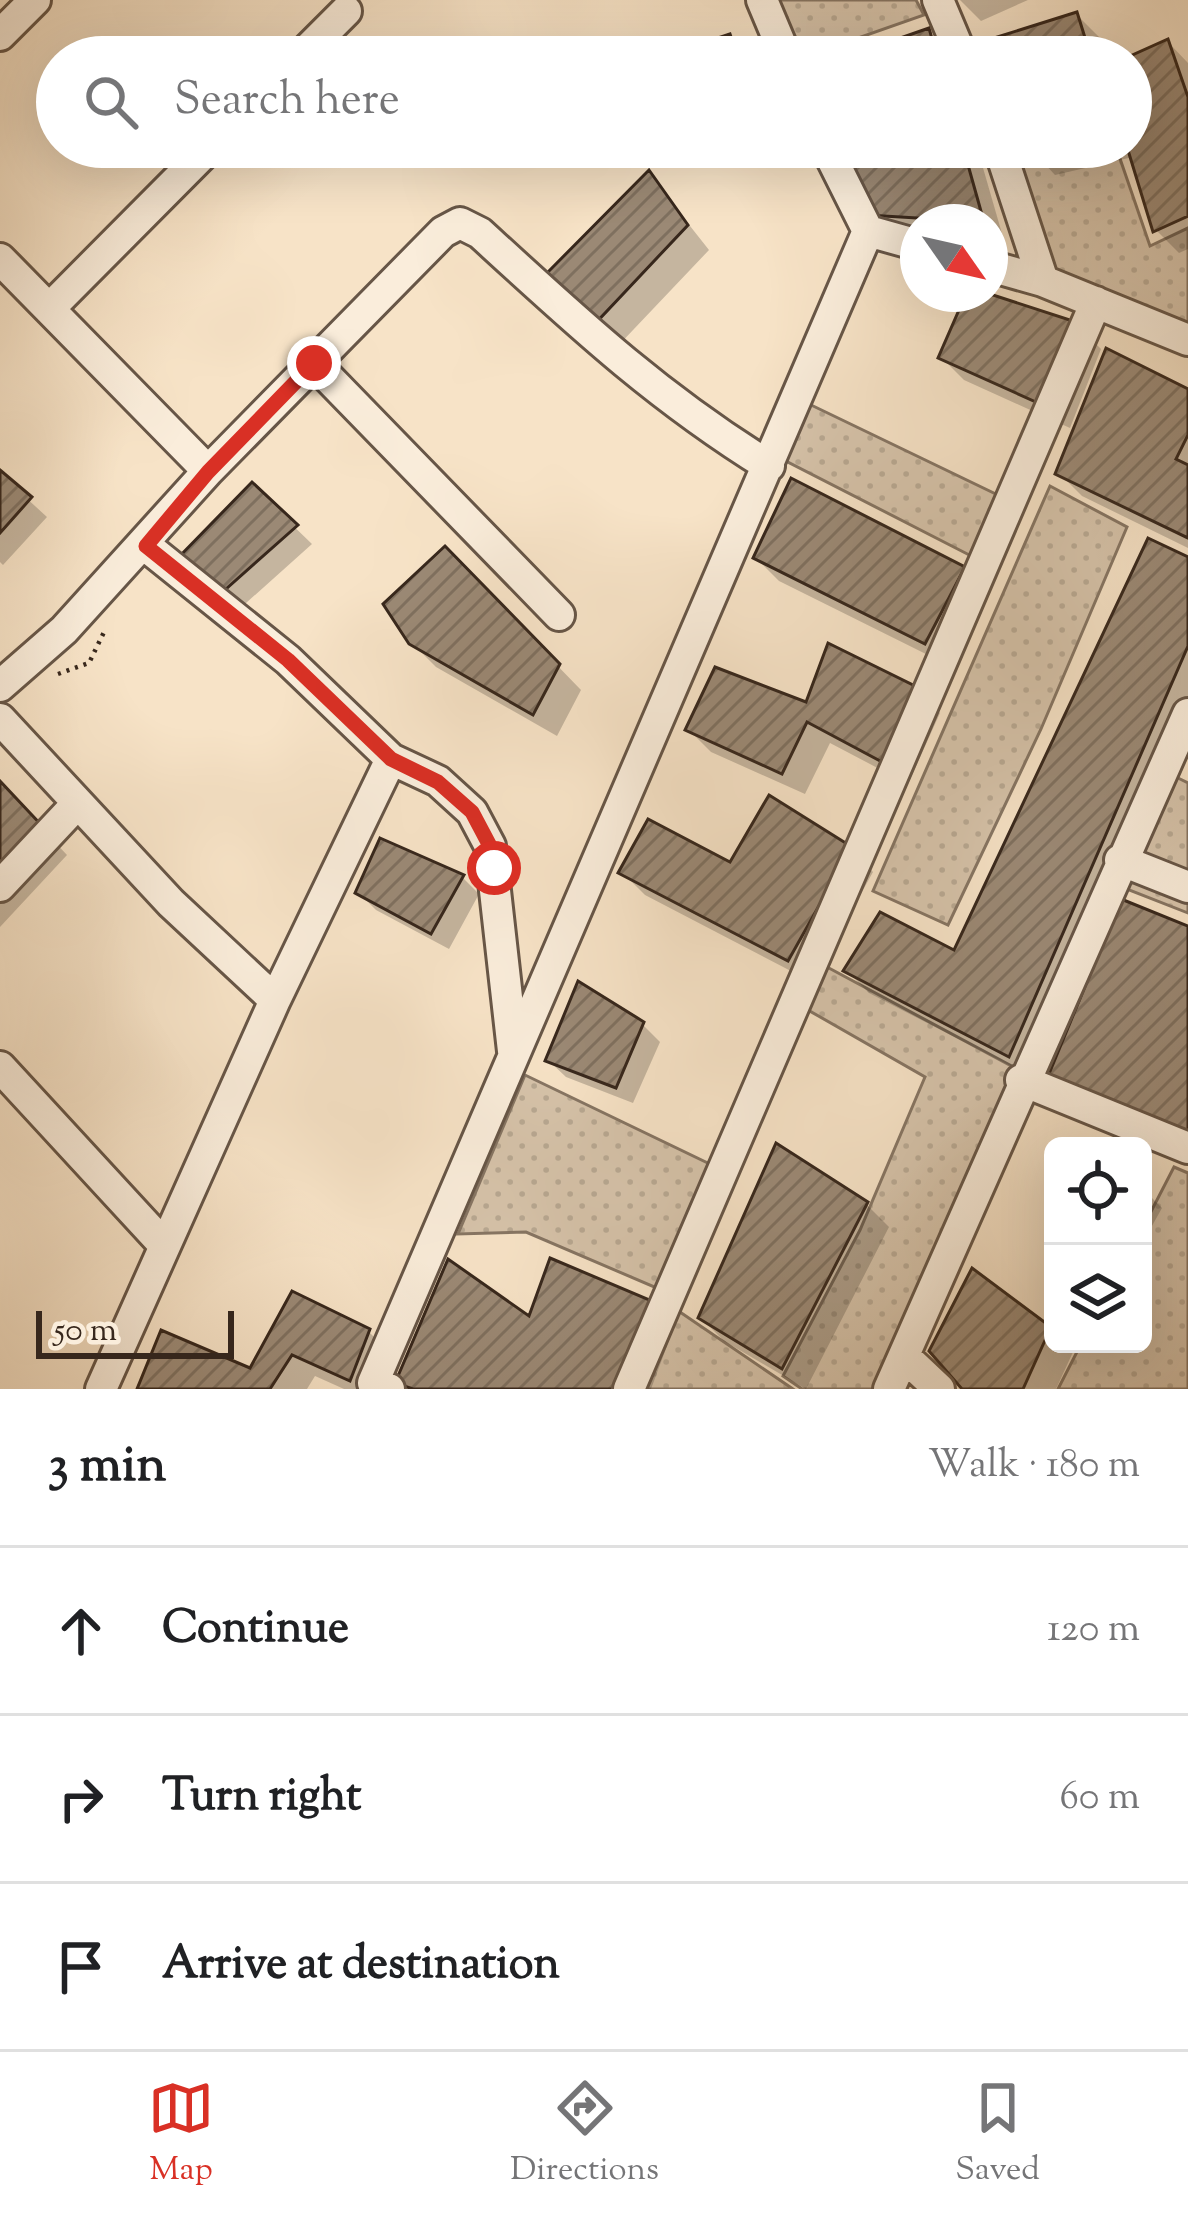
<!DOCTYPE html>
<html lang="en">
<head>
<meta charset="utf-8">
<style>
	body { margin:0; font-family:"Sorts Mill Goudy",serif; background:#f6f6f6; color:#202124 }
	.controls { position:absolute; right:36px; bottom:36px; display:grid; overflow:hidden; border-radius:18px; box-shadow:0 12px 48px #0002 }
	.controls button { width:108px; height:108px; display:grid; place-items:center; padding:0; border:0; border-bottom:3px solid #e0e0e0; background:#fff; color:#202124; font:60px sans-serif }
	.compass { position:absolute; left:900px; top:204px; width:108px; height:108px; border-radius:50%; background:#fff; box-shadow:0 12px 48px #0002; rotate:124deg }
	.scale { position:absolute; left:36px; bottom:30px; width:198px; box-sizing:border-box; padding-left:12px; border:6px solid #37271c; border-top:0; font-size:33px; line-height:42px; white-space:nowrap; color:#37271c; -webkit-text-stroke:9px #faeddb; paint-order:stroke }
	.stop { position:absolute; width:36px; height:36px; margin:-27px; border:9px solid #d93025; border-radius:50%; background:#fff }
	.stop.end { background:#d93025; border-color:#fff; box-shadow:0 3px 12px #0008 }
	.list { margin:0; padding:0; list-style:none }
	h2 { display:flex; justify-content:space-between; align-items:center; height:156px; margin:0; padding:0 48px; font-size:51px }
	h2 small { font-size:39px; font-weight:400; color:#757577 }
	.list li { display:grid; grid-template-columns:78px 1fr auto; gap:36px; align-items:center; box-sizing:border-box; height:168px; padding:0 48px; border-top:3px solid #e0e0e0 }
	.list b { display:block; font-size:45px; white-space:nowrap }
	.list em { font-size:39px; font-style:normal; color:#757577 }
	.icon { flex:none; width:66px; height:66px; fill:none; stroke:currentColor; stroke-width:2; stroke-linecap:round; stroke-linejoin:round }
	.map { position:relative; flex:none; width:1188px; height:1389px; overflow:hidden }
	.search { position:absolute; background:#fff; box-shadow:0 12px 48px #0002; left:36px; right:36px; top:36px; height:132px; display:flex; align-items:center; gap:30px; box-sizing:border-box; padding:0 42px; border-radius:66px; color:#757577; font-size:45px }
	.sheet { height:660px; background:#fff }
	nav { display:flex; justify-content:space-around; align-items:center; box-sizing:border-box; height:168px; border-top:3px solid #e0e0e0; background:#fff; font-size:33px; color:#757577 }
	nav a { display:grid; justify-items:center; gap:6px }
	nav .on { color:#d93025 }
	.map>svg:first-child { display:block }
	.grass { fill:url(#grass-dots); stroke:#867563; stroke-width:3 }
	.shadow { fill:#0003 }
	.building { fill:url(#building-hatch); stroke:#37271c; stroke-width:3 }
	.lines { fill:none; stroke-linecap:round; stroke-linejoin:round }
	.minor-casing { stroke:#675647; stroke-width:36 }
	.path { stroke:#37271c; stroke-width:4.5; stroke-dasharray:3 6; stroke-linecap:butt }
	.minor { stroke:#faeddb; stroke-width:30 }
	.route { stroke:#d93025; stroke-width:15 }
</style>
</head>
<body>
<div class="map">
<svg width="1188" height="1389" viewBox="0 0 1188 1389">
	<defs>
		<pattern id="grass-dots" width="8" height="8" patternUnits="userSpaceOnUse" patternTransform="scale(3)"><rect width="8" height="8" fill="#d6c3aa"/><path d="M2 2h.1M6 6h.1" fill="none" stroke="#b8a892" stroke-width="1.8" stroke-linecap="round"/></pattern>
		<pattern id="building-hatch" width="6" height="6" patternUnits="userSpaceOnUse" patternTransform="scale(3)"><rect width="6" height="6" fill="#9b8975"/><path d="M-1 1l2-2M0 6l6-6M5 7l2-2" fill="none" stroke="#7f705f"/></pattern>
	</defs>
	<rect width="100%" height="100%" fill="#f7e3c7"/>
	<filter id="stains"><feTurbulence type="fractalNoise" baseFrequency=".00167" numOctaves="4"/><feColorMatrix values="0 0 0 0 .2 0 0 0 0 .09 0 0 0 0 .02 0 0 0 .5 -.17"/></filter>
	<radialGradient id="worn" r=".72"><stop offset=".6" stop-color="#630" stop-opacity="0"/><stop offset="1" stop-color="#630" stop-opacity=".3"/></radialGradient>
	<path class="grass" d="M767,0h149l8,15 -120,42h-16z
		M1116,147l34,99 38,-18v116l-145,-59 -42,-116z
		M809,404l195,94 -23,63 -199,-102z
		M1050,486l77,41 -86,202 -93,196 -75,-34z
		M1176,777l12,6v130l-64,-25z
		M827,967l192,103 -138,319h-79l-19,-13 77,-146 65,-153 -117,-67z
		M525,1075l193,93 -52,124 -140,-60 -68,2z
		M1174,1167l14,6v216h-130l23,-45h62v-117z
		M677,1310l116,79h-150z"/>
	<path class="shadow" d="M960,0h68l-47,21z
		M1077,15l23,23 5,19h-118z
		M928,32l23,25h-95z
		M729,37l18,20h-77z
		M1168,42l20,21v186l-9,4 -23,-23 -23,-73 -78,18 -26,-28h102z
		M667,147h36l-25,11z
		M841,147h136l30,104 -17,-2v-27h-72v18l-48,-26z
		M649,174l60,76 -94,99 -22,-23z
		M969,294l109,32 23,23 -31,79 -106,-48 -23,-23z
		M1188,392v156l-106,-52 -23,-23z
		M0,474l47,43 -44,48 -3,-3z
		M252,486l60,58 -76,68 -55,-53z
		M445,550l136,140 -24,46 -121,-69 -25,-25z
		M756,558l207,12 23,23 -38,72 -169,-84z
		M1188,561v159l-156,357 -163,-84 -22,-22 108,-17z
		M917,690l23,23 -32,71 -78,-41 -25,51 -94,-42 -23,-23z
		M0,784l67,71 -67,72z
		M850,849l23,23 -61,110 -167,-87 -23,-23 109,-6z
		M462,877l17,17 -30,55 -73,-39 -17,-17z
		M642,1024l18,18 -27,61 -67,-26 -18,-17z
		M1143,1189l19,19 -19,34z
		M866,1204l23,23 -83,162 -82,-48 -23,-23z
		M293,1295l75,36 23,23 -13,35h-34l-29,-13 -8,13h-167l112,-18z
		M651,1304l23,23 -23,62h-246l-7,-7z
		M1049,1329l4,15h12l8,8 -17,37h-90z"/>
	<path class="building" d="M1077,12l14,45h-107l-6,-14z
		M929,28l8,29h-91z
		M730,34l8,23h-77z
		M1168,39l20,58v119l-35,16 -26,-85 1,-90z
		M837,147h126l21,75 -117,-7z
		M649,170l39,55 -97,103 -46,-53z
		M966,294h24l89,29 -32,84 -109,-49z
		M1106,348l82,41v46l-12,24 12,6v73l-133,-64z
		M0,470l32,27 -32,36z
		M791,478l174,89 -40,77 -172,-86z
		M252,482l46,43 -81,72 -40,-38z
		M1148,538l40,19v89l-179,411 -166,-86 37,-59 74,38z
		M445,546l115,118 -27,51 -124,-71 -26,-40z
		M828,643l91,45 -35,75 -77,-41 -25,52 -97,-44 30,-63 91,35z
		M0,781l46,49 -46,50z
		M769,795l83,52 -64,114 -170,-88 30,-54 82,43z
		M380,838l84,37 -33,59 -76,-41z
		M1121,899l67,27v207l-144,-47z
		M578,981l66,41 -28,66 -71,-27z
		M776,1143l92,59 -86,167 -84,-51z
		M550,1258l102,43 -33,88h-206l-18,-6 53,-124 81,57z
		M972,1268l79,59 -28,62h-61l-33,-38z
		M292,1291l78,38 -20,52 -58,-26 -22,34h-133l24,-59 89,38z"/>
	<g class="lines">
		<g class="minor-casing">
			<path id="minor" d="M762,0l24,57
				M938,0l24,57
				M0,35l35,-35
				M300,57l46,-46
				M826,147l42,84 50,14
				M999,147l44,134
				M0,259l208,212 -144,159 -64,56
				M990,266l53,15 145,59
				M49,309l161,-162
				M314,363l245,252
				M208,471l235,-239 17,-9 20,10c96,88 177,164 289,233
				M146,546l142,114 103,99 47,22 34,31 18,34 23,205
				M0,719l171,184 104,97
				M1120,860l68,27
				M0,886l75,-80
				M0,1067l165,179
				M1021,1080l167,68
				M904,1356l35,33
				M101,1389l174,-389 116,-241
				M389,1389l-16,-6 495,-1152
				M629,1389l467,-1087
				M889,1389l299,-675"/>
		</g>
		<path class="path" d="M58,674l31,-11 15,-31"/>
		<use href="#minor" class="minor"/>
	</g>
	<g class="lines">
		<path class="route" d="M314,363l-106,109 -62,74 142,114 103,99 47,23 34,30 18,34 4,22"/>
	</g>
	<rect width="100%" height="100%" filter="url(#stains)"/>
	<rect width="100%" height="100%" fill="url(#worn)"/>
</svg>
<div class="controls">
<button><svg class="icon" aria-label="locate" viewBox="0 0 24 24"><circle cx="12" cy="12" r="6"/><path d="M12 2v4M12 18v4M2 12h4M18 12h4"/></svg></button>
<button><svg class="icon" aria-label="layers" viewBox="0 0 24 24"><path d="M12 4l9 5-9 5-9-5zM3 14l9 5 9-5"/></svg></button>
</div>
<svg class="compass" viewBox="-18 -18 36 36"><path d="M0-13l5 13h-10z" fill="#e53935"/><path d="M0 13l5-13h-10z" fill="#757577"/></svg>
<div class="scale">50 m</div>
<div class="stop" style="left:494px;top:868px"></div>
<div class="stop end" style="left:314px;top:363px"></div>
<div class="search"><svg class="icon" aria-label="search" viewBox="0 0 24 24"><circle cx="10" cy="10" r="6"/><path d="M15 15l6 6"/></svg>Search here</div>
</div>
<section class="sheet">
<h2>3 min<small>Walk · 180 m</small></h2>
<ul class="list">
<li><svg class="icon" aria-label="ahead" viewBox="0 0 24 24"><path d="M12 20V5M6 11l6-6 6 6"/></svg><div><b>Continue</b></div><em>120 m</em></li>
<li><svg class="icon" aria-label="right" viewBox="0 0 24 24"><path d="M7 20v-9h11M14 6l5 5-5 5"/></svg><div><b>Turn right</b></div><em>60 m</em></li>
<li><svg class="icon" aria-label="arrive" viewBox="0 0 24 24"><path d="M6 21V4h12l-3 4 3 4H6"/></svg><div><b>Arrive at destination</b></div></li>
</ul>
</section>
<nav>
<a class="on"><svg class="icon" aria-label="map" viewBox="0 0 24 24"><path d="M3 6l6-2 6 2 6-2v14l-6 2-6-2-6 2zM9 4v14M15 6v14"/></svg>Map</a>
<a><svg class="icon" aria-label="directions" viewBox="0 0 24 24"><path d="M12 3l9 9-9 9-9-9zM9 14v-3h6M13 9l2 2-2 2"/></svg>Directions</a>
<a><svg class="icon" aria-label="saved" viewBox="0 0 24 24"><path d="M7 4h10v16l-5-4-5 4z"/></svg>Saved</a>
</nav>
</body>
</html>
